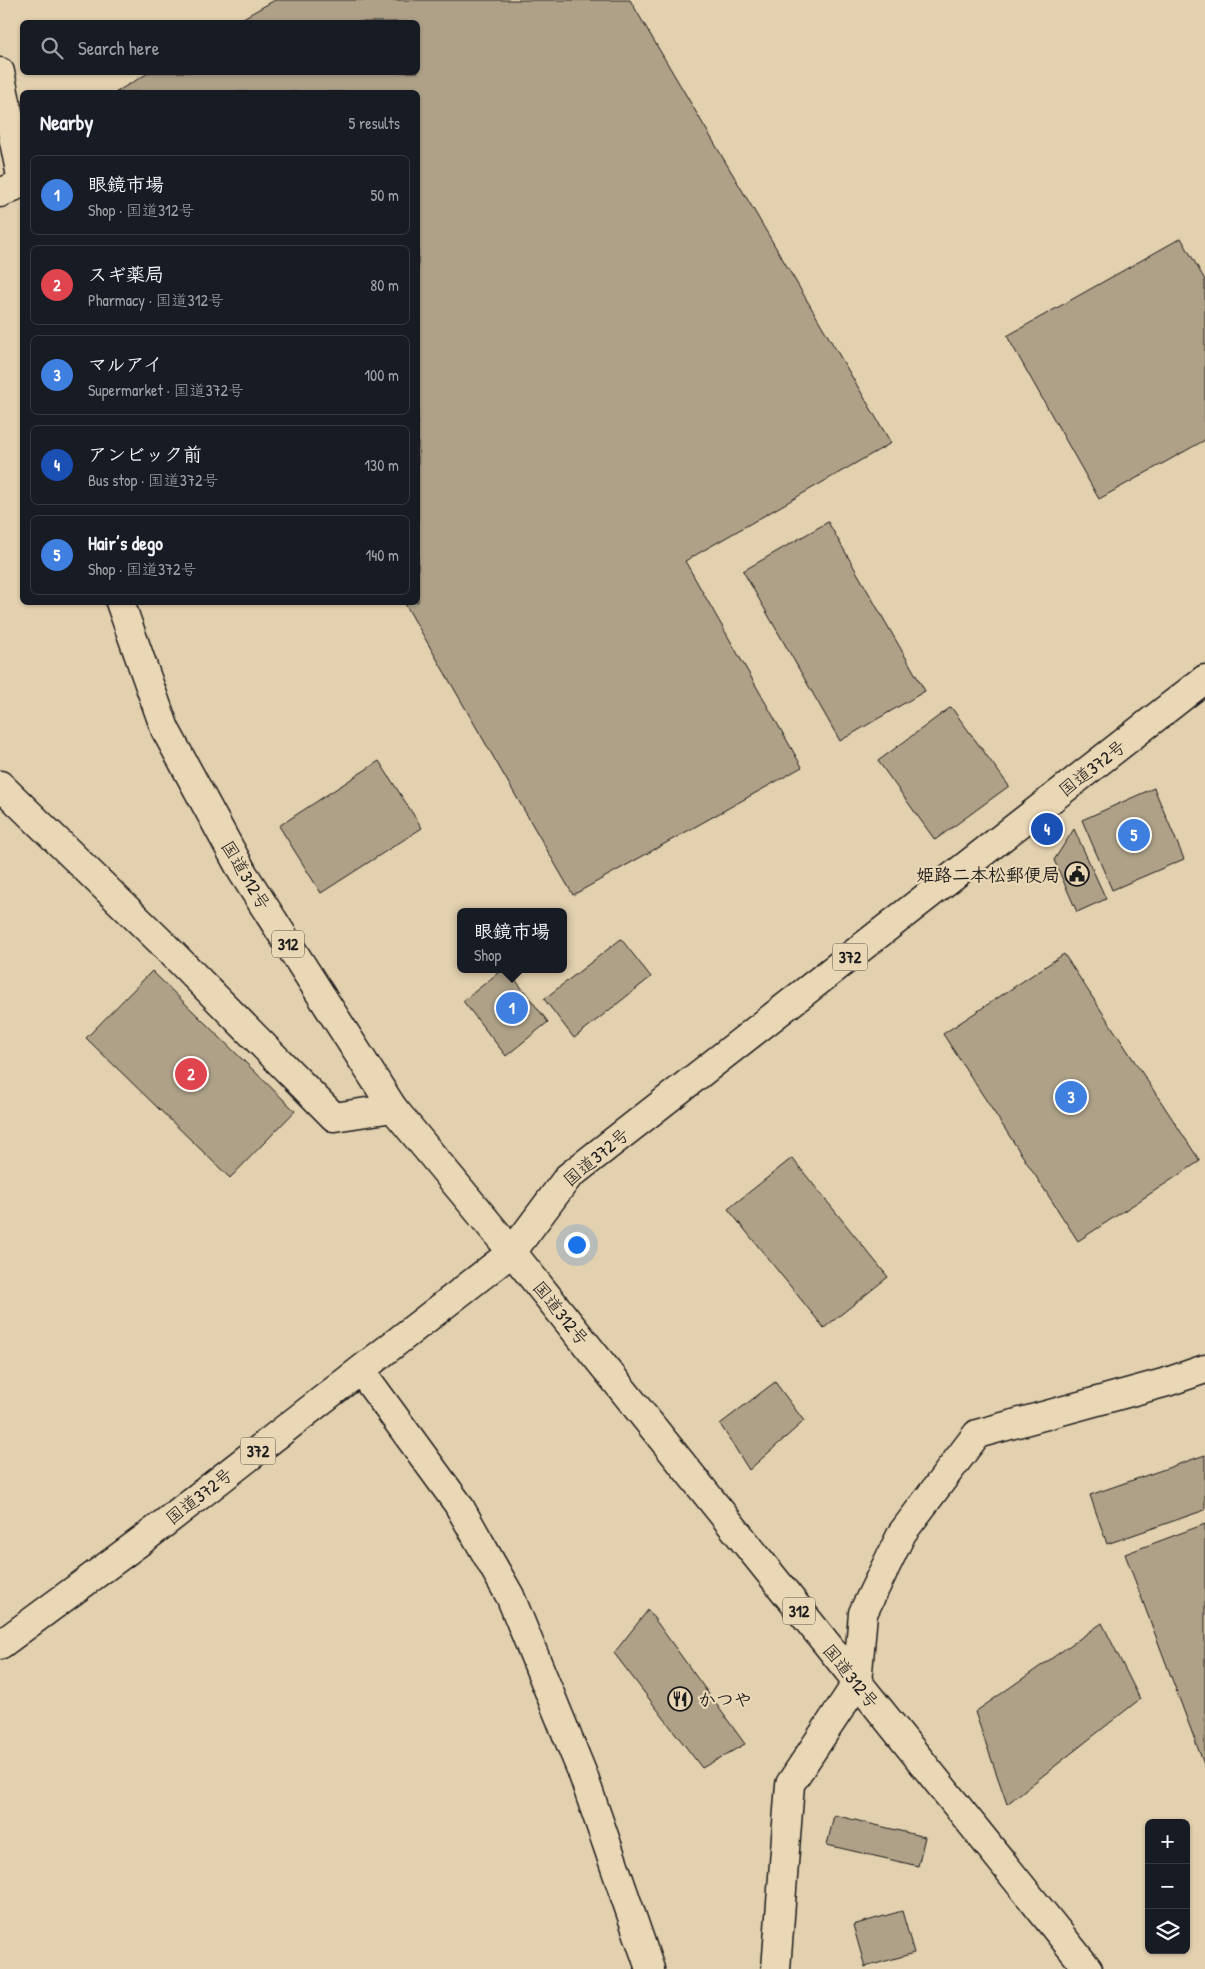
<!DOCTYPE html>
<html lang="en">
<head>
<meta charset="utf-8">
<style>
	body { margin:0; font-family:"Patrick Hand","Klee One",sans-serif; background:#242831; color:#f1f3f6 }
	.controls { position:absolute; right:15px; bottom:15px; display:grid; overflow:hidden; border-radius:8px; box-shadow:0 1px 4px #0004 }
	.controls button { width:45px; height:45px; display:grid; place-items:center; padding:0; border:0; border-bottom:1px solid #363941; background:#171b24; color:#f1f3f6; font:25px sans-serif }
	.you { position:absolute; left:576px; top:1244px; width:18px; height:18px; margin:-12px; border:4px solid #fff; border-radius:50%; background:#1a73e8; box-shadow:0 0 0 8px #1a73e833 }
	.badge { display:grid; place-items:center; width:32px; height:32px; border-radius:50%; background:#919294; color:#fff; font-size:16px; font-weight:700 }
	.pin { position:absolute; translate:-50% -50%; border:2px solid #fff; box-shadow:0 1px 5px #0006 }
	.popup { position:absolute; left:457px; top:908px; width:110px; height:65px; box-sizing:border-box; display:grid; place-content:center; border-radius:8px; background:#171b24; filter:drop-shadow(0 1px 4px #0005); font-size:16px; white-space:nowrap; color:#9ea1a6 }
	.popup b { font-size:19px; color:#f1f3f6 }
	.popup::after { content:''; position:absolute; left:50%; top:100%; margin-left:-10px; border:10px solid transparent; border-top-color:#171b24 }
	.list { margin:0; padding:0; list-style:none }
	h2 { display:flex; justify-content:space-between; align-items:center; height:65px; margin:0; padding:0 20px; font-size:21px }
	h2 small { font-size:16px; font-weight:400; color:#9ea1a6 }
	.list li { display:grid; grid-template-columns:32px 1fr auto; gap:15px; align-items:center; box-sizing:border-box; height:80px; margin:0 10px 10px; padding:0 10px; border:1px solid #363941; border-radius:8px }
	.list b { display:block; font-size:19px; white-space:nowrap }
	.list p { margin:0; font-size:16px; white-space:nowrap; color:#9ea1a6 }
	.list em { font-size:16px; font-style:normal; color:#9ea1a6 }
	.icon { flex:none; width:28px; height:28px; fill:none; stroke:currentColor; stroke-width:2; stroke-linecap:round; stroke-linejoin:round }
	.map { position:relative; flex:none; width:1205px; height:1969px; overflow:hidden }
	.search { position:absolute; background:#171b24; box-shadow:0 1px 4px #0004; left:20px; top:20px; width:400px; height:55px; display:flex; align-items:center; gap:12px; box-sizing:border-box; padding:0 18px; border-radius:8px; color:#9ea1a6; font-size:19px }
	.panel { position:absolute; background:#171b24; box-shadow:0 1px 4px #0004; left:20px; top:90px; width:400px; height:515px; border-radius:8px }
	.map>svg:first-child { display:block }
	.building { fill:#aea188; stroke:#1c1c1c }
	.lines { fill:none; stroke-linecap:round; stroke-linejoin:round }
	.minor-casing { stroke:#1c1c1c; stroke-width:31 }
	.highway-casing { stroke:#1c1c1c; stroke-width:31 }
	.minor { stroke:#ead7b5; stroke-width:28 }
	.highway { stroke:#ead7b5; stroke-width:28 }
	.labels { text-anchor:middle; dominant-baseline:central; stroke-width:4.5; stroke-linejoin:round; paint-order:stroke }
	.shield { fill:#ead7b5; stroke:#5a544a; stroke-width:1 }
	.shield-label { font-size:16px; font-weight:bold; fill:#1c1c1c }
	.street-label { font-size:18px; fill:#1c1c1c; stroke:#ead7b5 }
	.poi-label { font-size:18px; font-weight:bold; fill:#1c1c1c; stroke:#ead7b5; text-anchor:end }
</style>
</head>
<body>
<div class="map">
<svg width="1205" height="1969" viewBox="0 0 1205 1969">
	<rect width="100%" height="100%" fill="#e2d0af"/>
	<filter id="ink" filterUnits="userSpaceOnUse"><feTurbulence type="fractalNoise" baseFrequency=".02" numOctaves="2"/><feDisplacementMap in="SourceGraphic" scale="10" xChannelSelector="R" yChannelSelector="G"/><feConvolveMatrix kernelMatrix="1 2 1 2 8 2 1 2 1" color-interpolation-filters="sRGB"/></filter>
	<g filter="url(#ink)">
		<path class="building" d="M275,0h355l261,443 -206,118 117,206 -229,128 -169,-293h14v-510h-302l34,-20h268v-50h-182z
			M1181,238l24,42v160l-106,59 -92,-163z
			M828,522l97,169 -85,50 -97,-170z
			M951,707l58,79 -74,54 -57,-79z
			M379,761l43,67 -101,65 -42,-67z
			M1154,788l30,71 -72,31 -30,-70z
			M1074,829l32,70 -29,13 -23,-52z
			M621,939l30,38 -77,61 -30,-39z
			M1064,954l136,207 -122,80 -135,-207z
			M503,969h4l41,53 -42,34 -43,-55z
			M152,971l143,140 -65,67 -144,-140z
			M792,1158l96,119 -64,51 -96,-119z
			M775,1382l29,39 -55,49 -29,-46z
			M1205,1455v55l-98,34 -17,-49z
			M1205,1524v243l-80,-213z
			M648,1610l97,134 -43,24 -88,-115z
			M1102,1623l38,76 -133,105 -32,-92z
			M834,1815l91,22 -7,29 -91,-21z
			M902,1911l12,42 -49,14 -12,-42z"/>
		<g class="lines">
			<g class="minor-casing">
				<path id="minor" d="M0,193l22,-10
					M0,785l161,157 173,175 59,-9
					M361,1371l97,133 52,92 72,176 68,197
					M776,1969l14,-185 67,-101 6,-70 39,-80 75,-99 190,-52 38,-13"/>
			</g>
			<g class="highway-casing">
				<path id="highway" d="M0,72l22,109
					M120,602l45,127 78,144 150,235 119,144 576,717
					M0,1645l149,-110 363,-283 56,-75 637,-498"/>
			</g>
			<use href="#minor" class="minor"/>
			<use href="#highway" class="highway"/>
		</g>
	</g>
	<defs>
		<g id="civic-ring" transform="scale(1.25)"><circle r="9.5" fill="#ead7b5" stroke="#1c1c1c" stroke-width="1.5"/><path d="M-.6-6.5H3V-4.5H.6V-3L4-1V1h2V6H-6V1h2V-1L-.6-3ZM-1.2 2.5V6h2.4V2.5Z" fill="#1c1c1c"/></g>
		<g id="restaurant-ring" transform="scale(1.25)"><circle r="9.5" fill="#ead7b5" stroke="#1c1c1c" stroke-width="1.5"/><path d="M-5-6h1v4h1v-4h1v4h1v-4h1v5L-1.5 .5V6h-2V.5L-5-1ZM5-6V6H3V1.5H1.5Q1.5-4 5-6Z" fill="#1c1c1c"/></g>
	</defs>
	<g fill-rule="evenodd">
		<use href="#civic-ring" x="1077" y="874"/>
		<use href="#restaurant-ring" x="680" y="1699"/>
	</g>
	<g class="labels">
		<g class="shield">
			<rect x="272" y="930.5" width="32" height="27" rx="4"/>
			<rect x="832.5" y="943.5" width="35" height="27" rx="4"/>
			<rect x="240.5" y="1437.5" width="35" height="27" rx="4"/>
			<rect x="783" y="1597.5" width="32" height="27" rx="4"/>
		</g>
		<g class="shield-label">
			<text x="288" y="944">312</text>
			<text x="850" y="957">372</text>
			<text x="258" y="1451">372</text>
			<text x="799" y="1611">312</text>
		</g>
		<g class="street-label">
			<text transform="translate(1092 768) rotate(-38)">国道372号</text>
			<text transform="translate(246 875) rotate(59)">国道312号</text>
			<text transform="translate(596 1157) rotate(-40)">国道372号</text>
			<text transform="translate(561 1313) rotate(51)">国道312号</text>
			<text transform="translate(199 1496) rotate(-38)">国道372号</text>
			<text transform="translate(851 1676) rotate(51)">国道312号</text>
		</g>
		<g class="poi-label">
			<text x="1060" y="874">姫路二本松郵便局</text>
			<text x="698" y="1699" text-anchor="start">かつや</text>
		</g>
	</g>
</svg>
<div class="controls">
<button>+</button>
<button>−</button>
<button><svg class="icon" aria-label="layers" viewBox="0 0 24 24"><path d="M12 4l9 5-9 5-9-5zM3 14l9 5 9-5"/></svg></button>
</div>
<div class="you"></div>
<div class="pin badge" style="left:512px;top:1008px;background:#3f7fe0">1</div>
<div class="popup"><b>眼鏡市場</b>Shop</div>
<div class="pin badge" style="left:191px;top:1074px;background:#e0444e">2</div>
<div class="pin badge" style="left:1071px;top:1097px;background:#3f7fe0">3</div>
<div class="pin badge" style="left:1047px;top:829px;background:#1a4fb4">4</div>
<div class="pin badge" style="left:1134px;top:835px;background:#3f7fe0">5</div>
<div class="search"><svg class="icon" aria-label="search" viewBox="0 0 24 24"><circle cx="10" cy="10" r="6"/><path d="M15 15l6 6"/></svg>Search here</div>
<section class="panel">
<h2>Nearby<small>5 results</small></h2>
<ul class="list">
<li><span class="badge" style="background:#3f7fe0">1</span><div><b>眼鏡市場</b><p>Shop · 国道312号</p></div><em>50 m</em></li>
<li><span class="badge" style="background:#e0444e">2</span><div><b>スギ薬局</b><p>Pharmacy · 国道312号</p></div><em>80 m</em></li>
<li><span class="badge" style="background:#3f7fe0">3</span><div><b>マルアイ</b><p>Supermarket · 国道372号</p></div><em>100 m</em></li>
<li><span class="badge" style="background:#1a4fb4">4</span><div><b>アンビック前</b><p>Bus stop · 国道372号</p></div><em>130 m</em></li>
<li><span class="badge" style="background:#3f7fe0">5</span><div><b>Hair’s dego</b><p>Shop · 国道372号</p></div><em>140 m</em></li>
</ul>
</section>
</div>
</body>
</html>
